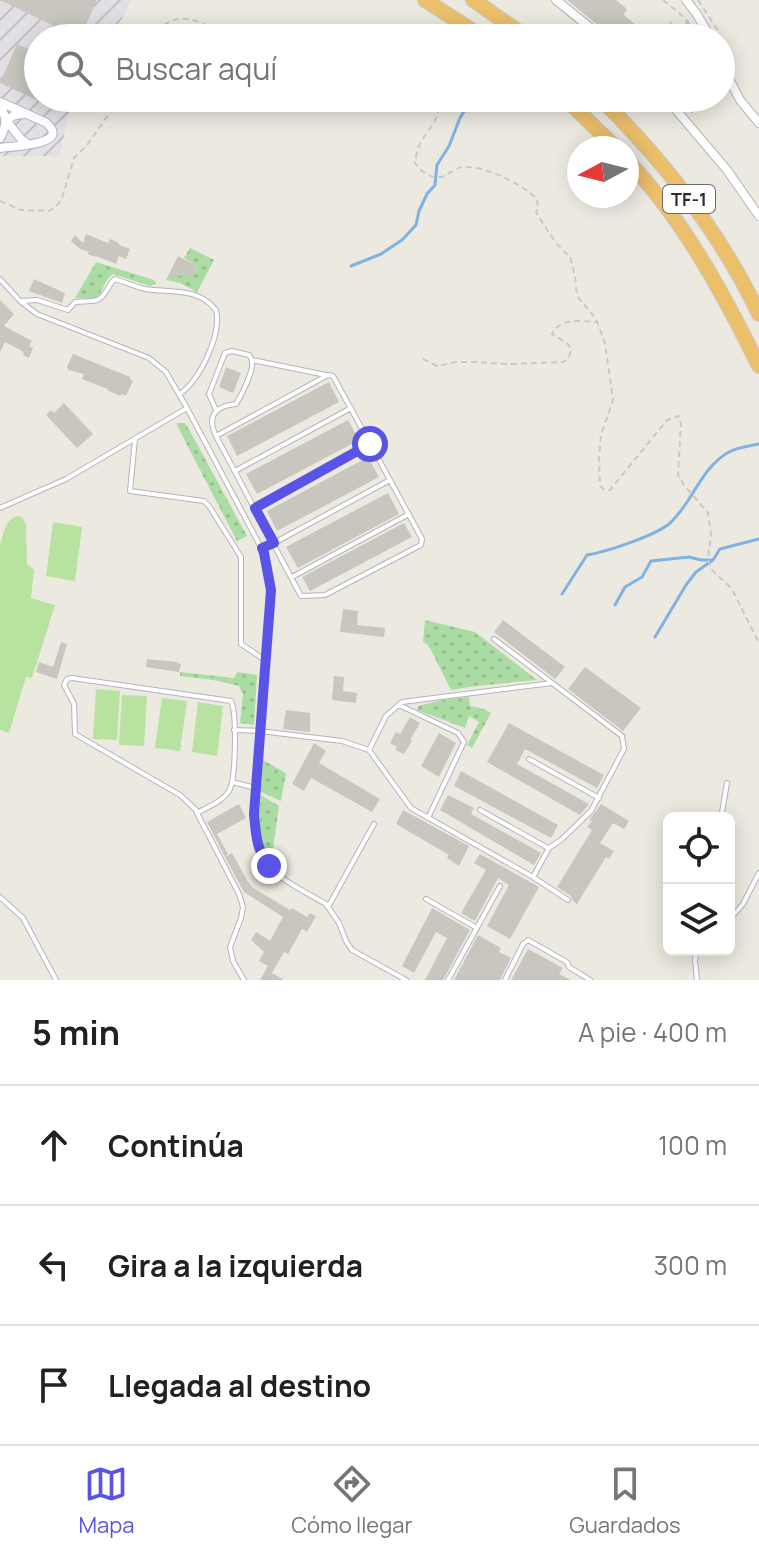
<!DOCTYPE html>
<html lang="es">
<head>
<meta charset="utf-8">
<style>
	body { margin:0; font-family:Manrope,sans-serif; background:#f6f6f6; color:#202124 }
	.controls { position:absolute; right:24px; bottom:24px; display:grid; overflow:hidden; border-radius:12px; box-shadow:0 4px 20px #0003 }
	.controls button { width:72px; height:72px; display:grid; place-items:center; padding:0; border:0; border-bottom:2px solid #e0e0e0; background:#fff; color:#202124; font:40px sans-serif }
	.compass { position:absolute; left:567px; top:136px; width:72px; height:72px; border-radius:50%; background:#fff; box-shadow:0 4px 20px #0003; rotate:263deg }
	.stop { position:absolute; width:24px; height:24px; margin:-18px; border:6px solid #5953e6; border-radius:50%; background:#fff }
	.stop.end { background:#5953e6; border-color:#fff; box-shadow:0 2px 8px #0008 }
	.list { margin:0; padding:0; list-style:none }
	h2 { display:flex; justify-content:space-between; align-items:center; height:104px; margin:0; padding:0 32px; font-size:34px }
	h2 small { font-size:26px; font-weight:400; color:#757577 }
	.list li { display:grid; grid-template-columns:52px 1fr auto; gap:24px; align-items:center; box-sizing:border-box; height:120px; padding:0 32px; border-top:2px solid #e0e0e0 }
	.list b { display:block; font-size:30px; white-space:nowrap }
	.list em { font-size:26px; font-style:normal; color:#757577 }
	.icon { flex:none; width:44px; height:44px; fill:none; stroke:currentColor; stroke-width:2; stroke-linecap:round; stroke-linejoin:round }
	.map { position:relative; flex:none; width:759px; height:980px; overflow:hidden }
	.search { position:absolute; background:#fff; box-shadow:0 4px 20px #0003; left:24px; right:24px; top:24px; height:88px; display:flex; align-items:center; gap:20px; box-sizing:border-box; padding:0 28px; border-radius:44px; color:#757577; font-size:30px }
	.sheet { height:464px; background:#fff }
	nav { display:flex; justify-content:space-around; align-items:center; box-sizing:border-box; height:112px; border-top:2px solid #e0e0e0; background:#fff; font-size:22px; color:#757577 }
	nav a { display:grid; justify-items:center; gap:4px }
	nav .on { color:#5953e6 }
	.map>svg:first-child { display:block }
	.industrial { fill:url(#industrial-furrows) }
	.garden { fill:url(#garden-dots) }
	.pitch { fill:#b7e2a0 }
	.lines { fill:none; stroke-linecap:round; stroke-linejoin:round }
	.stream { stroke:#80b2e2; stroke-width:3 }
	.building { fill:#c8c6bf }
	.service-casing { stroke:#b4b3be; stroke-width:6 }
	.minor-casing { stroke:#b4b3be; stroke-width:10 }
	.motorway-casing { stroke:#c8c8c8; stroke-width:16 }
	.path { stroke:#c8c8c8; stroke-width:2; stroke-dasharray:6 4; stroke-linecap:butt }
	.service { stroke:#fff; stroke-width:4 }
	.minor { stroke:#fff; stroke-width:8 }
	.motorway { stroke:#ecc06b; stroke-width:14 }
	.route { stroke:#5953e6; stroke-width:10 }
	.labels { text-anchor:middle; dominant-baseline:central; stroke-width:6; stroke-linejoin:round; paint-order:stroke }
	.shield { fill:#fff; stroke:#6b6b6b; stroke-width:2 }
	.shield-label { font-size:18px; font-weight:bold; fill:#2c2c2c }
</style>
</head>
<body>
<div class="map">
<svg width="759" height="980" viewBox="0 0 759 980">
	<defs>
		<pattern id="industrial-furrows" width="10" height="10" patternUnits="userSpaceOnUse" patternTransform="scale(2)"><rect width="10" height="10" fill="#e3e0e5"/><path d="M-1 1l2-2M0 10L10 0M9 11l2-2" fill="none" stroke="#c3c0c5"/></pattern>
		<pattern id="garden-dots" width="8" height="8" patternUnits="userSpaceOnUse" patternTransform="scale(2)"><rect width="8" height="8" fill="#aadca3"/><path d="M2 2h.1M6 6h.1" fill="none" stroke="#92bd8c" stroke-width="1.8" stroke-linecap="round"/></pattern>
	</defs>
	<rect width="100%" height="100%" fill="#eceae0"/>
	<path class="industrial" d="M0,0h132l-21,38h-73v60h40l-11,21 -7,37h-60z"/>
	<path class="garden" d="M190,248l24,12 -17,32 -17,-9 -14,-3 3,-6 7,3 2,-3 3,2 2,-3 9,4 5,-11 -13,-8z
		M96,262l58,18 2,4 -6,2 -37,-12c-9,5 -9,17 -17,24h-21z
		M177,423h8l6,10 56,103 -10,5 -52,-100 -8,-16z
		M425,620l50,12 62,48 -61,6 -25,4 -20,-40 -4,-6 -4,-2z
		M180,672l54,6 3,-6 20,3 -3,50 -14,-2 3,-29 -4,-8 -26,-6 -33,-4z
		M469,697l1,9 14,3 7,4 -19,35 -5,-3 12,-23 -10,-6 -4,12 -48,-18 1,-4 24,-6z
		M263,760l23,13 -5,28 -20,-9z
		M261,795l18,11 -7,50h-3c-12,-19 -10,-39 -8,-61z"/>
	<path class="pitch" d="M18,516l4,1 4,8 1,39 7,6 -3,28 24,7 -23,73 -6,-1 -17,56 -9,-3v-184c4,-13 4,-26 18,-30z
		M53,522l29,5 -7,54 -29,-5z
		M96,689l24,2 -3,49 -24,-1z
		M122,695l25,1 -3,50 -25,-1z
		M162,698l25,3 -7,50 -25,-3z
		M198,702l25,4 -6,50 -25,-4z"/>
	<g class="lines">
		<path class="stream" d="M351,266l30,-12 21,-14 14,-15 3,-14 8,-17 8,-9 2,-20 12,-19 11,-28 12,-20
			M562,594l25,-39c19,-3 67,-19 82,-31 23,-20 32,-57 60,-72 9,-5 20,-6 30,-8
			M615,605l10,-18 17,-10 9,-16 38,-4 12,3h11
			M655,637l31,-52 10,-13 17,-12 7,-11 39,-10"/>
	</g>
	<path class="building" d="M0,0h97l-17,38z
		M567,0h49l11,9 -3,5 1,2 27,22h-29l4,-3 -10,-9 -4,4 -4,-4 -4,5z
		M17,44l21,9v45h29l-6,13 -61,-28z
		M86,234l22,9 2,-4 9,4v2l11,4 -4,10 -7,-3 -3,8 -20,-8 -1,1 -7,-3 1,-2 -9,-3 -9,-8 4,-6 8,8z
		M178,256l19,10 -5,12 -9,-5 -2,3 -3,-2 -2,4 -7,-4z
		M34,279l31,14 -3,10 -33,-12z
		M0,300l14,14 -10,12 28,15 -3,5 4,2 -4,10 -6,-3 1,-3 -19,-10 -5,10z
		M73,354l57,23v2l3,2 -7,15 -4,-2 -2,2 -13,-6 1,-1 -26,-10 2,-5 -16,-4 -1,-3z
		M226,367l15,6 -8,20 -14,-6z
		M329,382l10,20 -102,54 -10,-20z
		M64,403l29,31 -16,14 -31,-33 5,-5 3,3z
		M348,420l11,20 -102,54 -11,-20z
		M368,457l11,20 -102,54 -10,-20z
		M388,493l11,21 -101,54 -12,-21z
		M404,523l8,14 -102,54 -8,-14z
		M343,609l15,2 -1,14 28,3 -1,9 -44,-5z
		M503,620l62,47 -10,12 -61,-47z
		M61,642l6,2 -10,35 -21,-7 3,-10 14,5z
		M147,659l30,3v1l4,1 -2,8 -33,-5z
		M585,667l56,41 -18,23 -55,-42z
		M334,676l10,1 -1,14 14,2 -1,10 -24,-3z
		M286,710l24,3v19l-27,-3z
		M410,717l10,6 -10,17 2,1 -8,13 -9,-4 2,-3 -7,-4 6,-11 4,2z
		M509,723l95,52 -7,13 -72,-39 -8,15 72,40 -9,11 -93,-53z
		M439,733l17,10 -17,34 -18,-11z
		M314,743l12,8 -7,12 61,36 -8,13 -61,-34 -7,13 -12,-7z
		M461,771l97,54 -7,13 -97,-52z
		M448,795l26,13 -3,6 70,39 -7,12 -94,-55z
		M239,804l7,14 -29,16 11,20 -3,3 -18,-35z
		M601,804l28,17 -5,8 -11,-6 -13,20 14,8 -5,8 -3,-2 -29,47 -4,-3 -2,-5 -14,-9 35,-57 -5,-3 5,-6 -3,-1z
		M403,810l66,36 -10,20 -12,-8 2,-3 -53,-31z
		M232,853l16,29 5,6 37,22 2,-2 15,9 3,-4 6,3 -9,16 -5,-3 -14,25 -4,-2 -12,21 12,7h-24l8,-14 -9,-5 5,-9 -13,-12 5,-8 14,9 13,-24 -39,-25 -19,-35z
		M480,854l59,33 -29,52 -23,-13 22,-41 -11,-7 -23,43 -14,-8 25,-43 -12,-7z
		M432,908l38,22 -27,50h-18l22,-42 -11,-6 -22,41 -12,-7z
		M478,935l23,13 -2,4 12,6 -11,22h-46z
		M528,949l35,19 -4,6 12,6h-60z"/>
	<g class="lines">
		<g class="service-casing">
			<path id="service" d="M0,279l20,22 17,13 112,44 17,14 21,36 77,145 7,37 -17,224c1,13 0,27 6,39 11,24 44,38 66,51l13,19 7,18 6,9 54,30
				M20,301l17,-1 31,10 7,-8c7,-1 15,0 22,-2 9,-3 11,-16 18,-21 10,3 20,8 30,10 26,4 53,-2 71,21 6,25 -16,69 -36,84
				M252,360l74,15
				M216,436c-10,-21 0,-30 20,-32 5,-8 18,-33 16,-43 0,-2 -2,-4 -3,-6l-17,-4 -7,2 -16,41 7,16
				M135,439l-5,52 74,10 5,5 32,51v87l24,16
				M235,471l116,-63
				M0,508l66,-29 121,-71
				M255,508l115,-64
				M262,548l12,-5 116,-63 -57,-104 -5,-1 -112,61 85,160 24,-1 96,-50 1,-6 -32,-59
				M292,577l117,-63
				M494,639l128,97 2,13 -33,62 -30,29 -12,8 -16,29
				M399,705l59,28 6,9 -36,76
				M234,730l26,1 82,10 27,9 42,58 122,69 35,23
				M369,750l17,-34 16,-14 150,-19
				M529,759l70,39
				M232,782l24,6
				M480,810l68,38
				M197,813c11,-6 26,-12 32,-22 7,-12 8,-78 2,-90l-159,-23 -5,1 -3,6 10,19 1,30 105,61 16,15 1,3 42,81 4,13 -2,11 -11,29 3,14 11,19
				M721,818l6,-35
				M0,897l23,21 33,62
				M426,899l51,29
				M328,907l46,-83
				M729,920l14,-16 16,-31
				M448,980l52,-94
				M505,980l18,-36 5,-4 39,22 2,5 21,13
				M697,980l-2,-20 2,-10"/>
		</g>
		<g class="minor-casing">
			<path id="minor" d="M556,0l47,38
				M686,0l10,13 15,25
				M721,64l19,36 19,23
				M666,98l61,72 32,46
				M0,102l45,20c29,23 -33,24 -45,26
				M0,107c8,11 6,20 0,31
				M24,114l-9,1 -9,5 15,19 7,5"/>
		</g>
		<g class="motorway-casing">
			<path id="motorway" d="M425,0l59,38
				M473,0l55,38
				M565,98l51,50
				M600,98c64,63 120,134 159,216
				M627,160c56,59 96,133 132,206"/>
		</g>
		<path class="path" d="M663,0c14,11 28,21 35,38
			M698,0l19,29 4,10
			M670,22l13,16
			M684,37l3,-17
			M149,38c30,-33 49,-17 82,0
			M433,98c13,19 -5,29 -13,46 -3,5 -4,13 -5,19 5,8 16,16 26,14 9,-2 14,-10 23,-10 22,-1 58,17 73,32l1,8 -2,6 20,30 14,14 5,19 2,20 19,23 9,24 8,57 -12,35 -2,23 1,28 5,4h5l57,-70 12,-4 2,8 -3,51 6,10 24,28 3,21 -3,26 4,10 20,19 27,54
			M691,113l17,-15
			M0,201l21,9 28,1 7,-4 6,-9 12,-40 14,-14 32,-46
			M423,359l14,7 19,-4h15l37,2 56,-2c16,-15 1,-20 -12,-28 7,-16 28,-13 44,-12"/>
		<use href="#service" class="service"/>
		<use href="#minor" class="minor"/>
		<use href="#motorway" class="motorway"/>
	</g>
	<g class="lines">
		<path class="route" d="M269,866c-13,-18 -13,-31 -15,-52l17,-224 -7,-37 -2,-5 12,-5 -19,-35 115,-64"/>
	</g>
	<g class="labels">
		<rect class="shield" x="663" y="185" width="52" height="28" rx="6"/>
		<g class="shield-label">
			<text x="689" y="199">TF-1</text>
		</g>
	</g>
</svg>
<div class="controls">
<button><svg class="icon" aria-label="locate" viewBox="0 0 24 24"><circle cx="12" cy="12" r="6"/><path d="M12 2v4M12 18v4M2 12h4M18 12h4"/></svg></button>
<button><svg class="icon" aria-label="layers" viewBox="0 0 24 24"><path d="M12 4l9 5-9 5-9-5zM3 14l9 5 9-5"/></svg></button>
</div>
<svg class="compass" viewBox="-18 -18 36 36"><path d="M0-13l5 13h-10z" fill="#e53935"/><path d="M0 13l5-13h-10z" fill="#757577"/></svg>
<div class="stop" style="left:370px;top:444px"></div>
<div class="stop end" style="left:269px;top:866px"></div>
<div class="search"><svg class="icon" aria-label="search" viewBox="0 0 24 24"><circle cx="10" cy="10" r="6"/><path d="M15 15l6 6"/></svg>Buscar aquí</div>
</div>
<section class="sheet">
<h2>5 min<small>A pie · 400 m</small></h2>
<ul class="list">
<li><svg class="icon" aria-label="ahead" viewBox="0 0 24 24"><path d="M12 20V5M6 11l6-6 6 6"/></svg><div><b>Continúa</b></div><em>100 m</em></li>
<li><svg class="icon" aria-label="left" viewBox="0 0 24 24"><path d="M17 20v-9H6M10 6l-5 5 5 5"/></svg><div><b>Gira a la izquierda</b></div><em>300 m</em></li>
<li><svg class="icon" aria-label="arrive" viewBox="0 0 24 24"><path d="M6 21V4h12l-3 4 3 4H6"/></svg><div><b>Llegada al destino</b></div></li>
</ul>
</section>
<nav>
<a class="on"><svg class="icon" aria-label="map" viewBox="0 0 24 24"><path d="M3 6l6-2 6 2 6-2v14l-6 2-6-2-6 2zM9 4v14M15 6v14"/></svg>Mapa</a>
<a><svg class="icon" aria-label="directions" viewBox="0 0 24 24"><path d="M12 3l9 9-9 9-9-9zM9 14v-3h6M13 9l2 2-2 2"/></svg>Cómo llegar</a>
<a><svg class="icon" aria-label="saved" viewBox="0 0 24 24"><path d="M7 4h10v16l-5-4-5 4z"/></svg>Guardados</a>
</nav>
</body>
</html>
